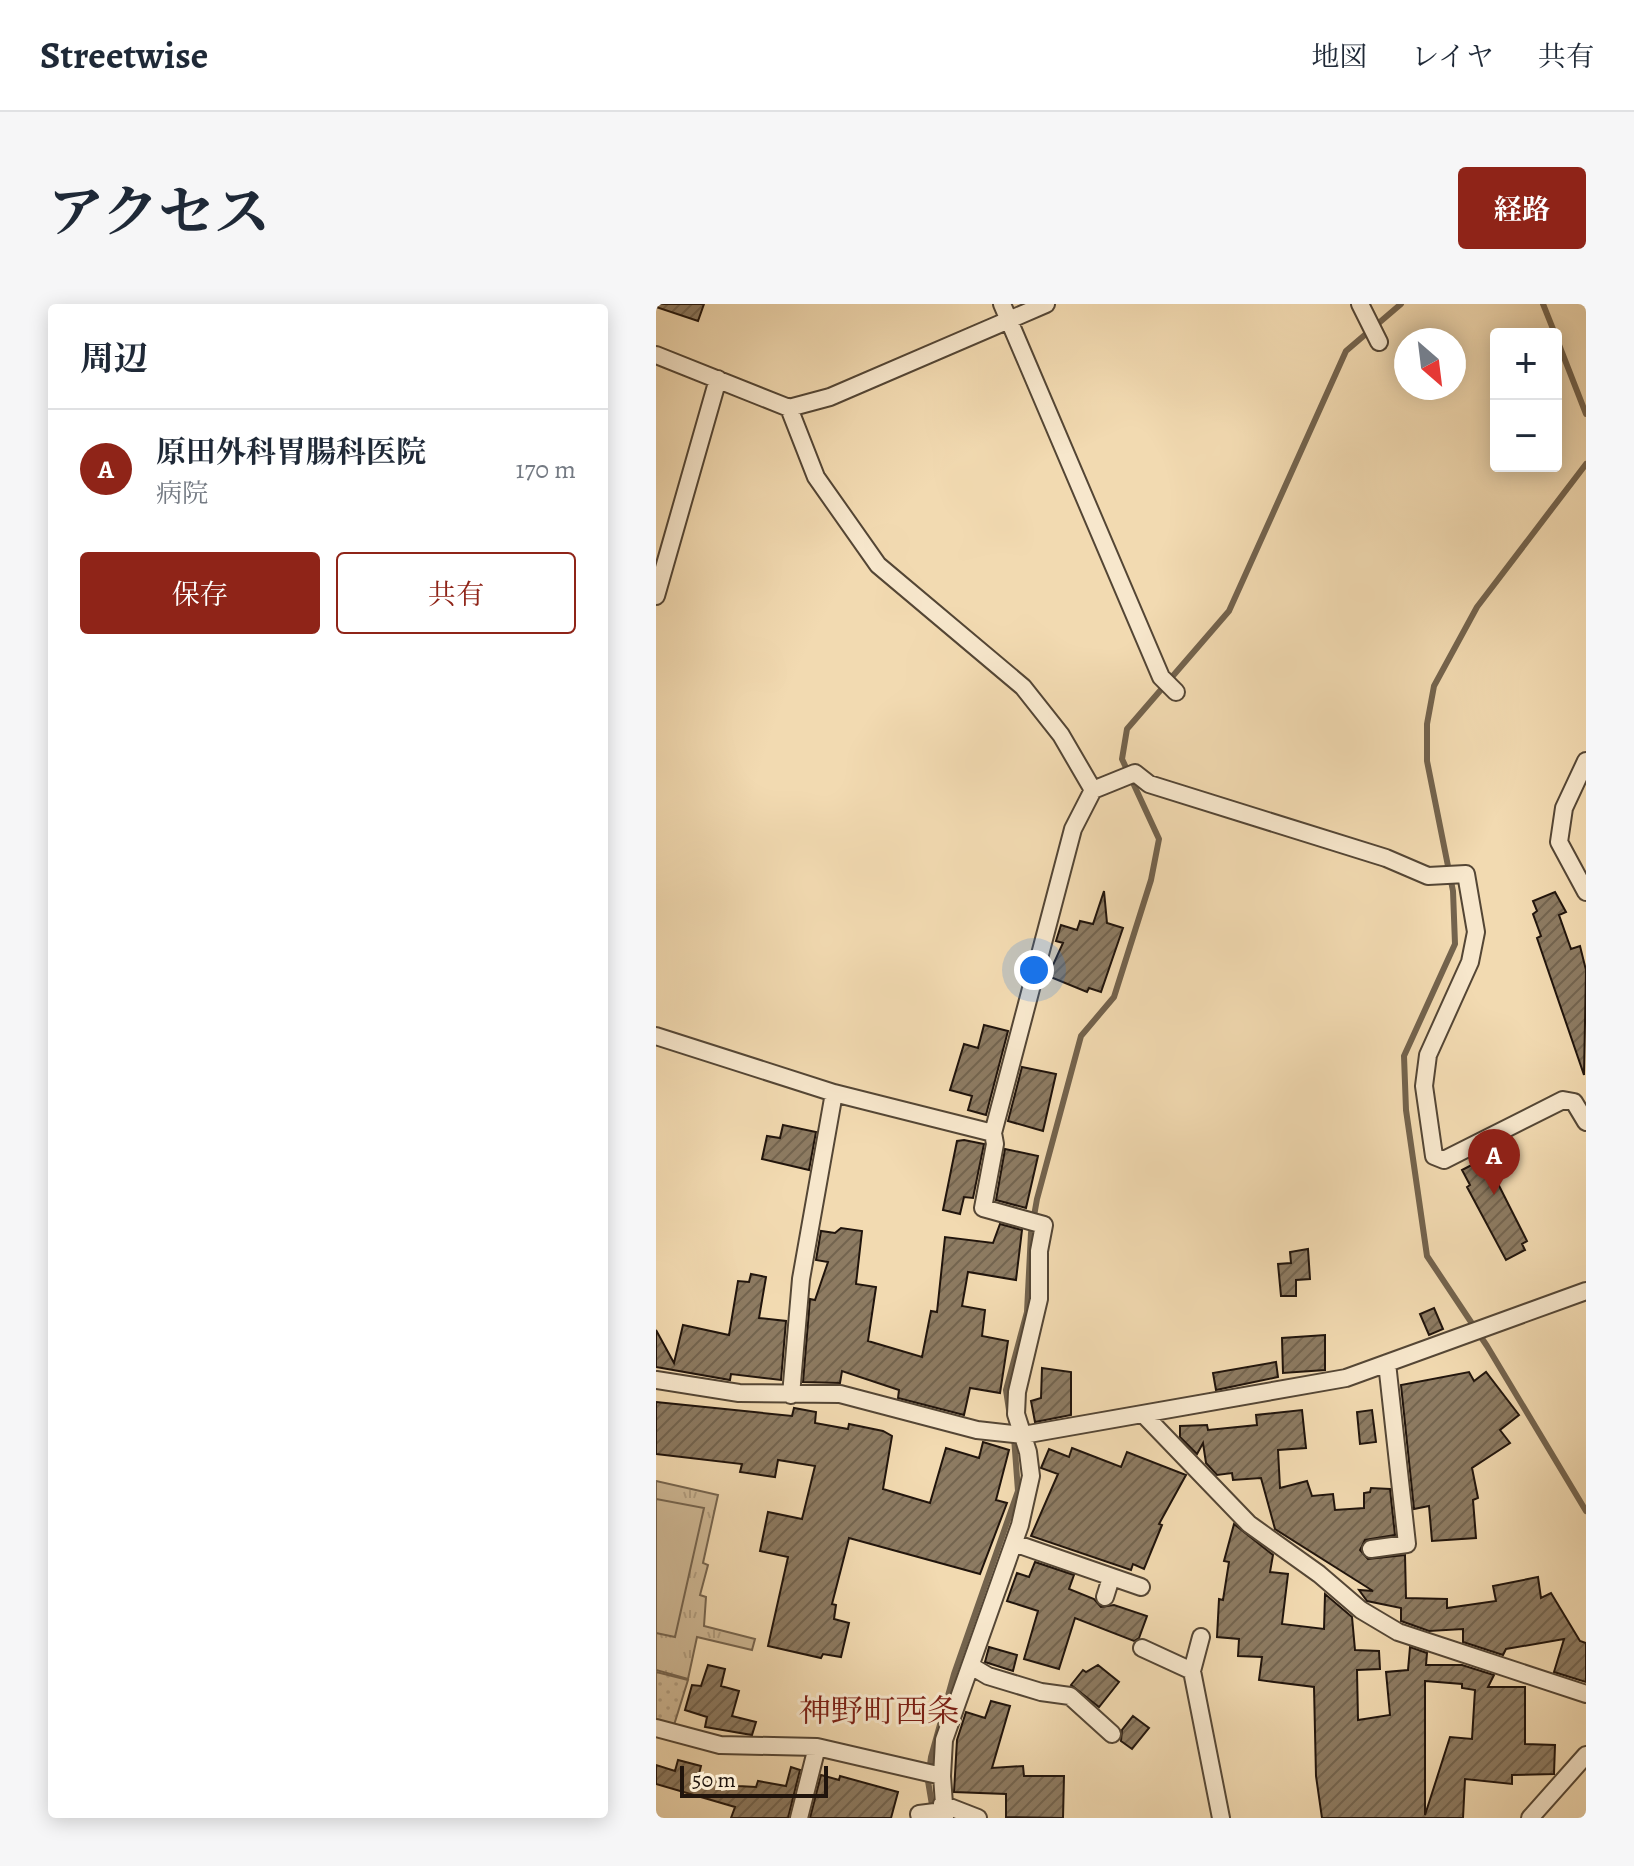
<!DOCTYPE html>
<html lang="ja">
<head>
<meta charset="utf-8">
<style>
	body { margin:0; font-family:Alegreya,"Noto Serif JP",serif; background:#f6f6f7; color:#1f2937 }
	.controls { position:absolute; right:24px; top:24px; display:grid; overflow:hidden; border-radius:8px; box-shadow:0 4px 20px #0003 }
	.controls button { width:72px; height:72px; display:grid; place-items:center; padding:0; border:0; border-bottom:2px solid #e0e1e3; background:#fff; color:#1f2937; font:40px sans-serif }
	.compass { position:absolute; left:738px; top:24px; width:72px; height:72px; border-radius:50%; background:#fff; box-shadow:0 4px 20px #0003; rotate:152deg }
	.scale { position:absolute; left:24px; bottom:20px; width:148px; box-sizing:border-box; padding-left:8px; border:4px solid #20140c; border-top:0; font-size:22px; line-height:28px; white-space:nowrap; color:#20140c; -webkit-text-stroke:6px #f7e7cc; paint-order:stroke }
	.you { position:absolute; left:378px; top:666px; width:28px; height:28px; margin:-20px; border:6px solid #fff; border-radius:50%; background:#1a73e8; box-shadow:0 0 0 12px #1a73e833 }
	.badge { display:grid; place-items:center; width:52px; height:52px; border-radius:50%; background:#8f2418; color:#fff; font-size:26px; font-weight:700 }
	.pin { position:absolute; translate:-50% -66px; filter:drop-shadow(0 2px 4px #0008) }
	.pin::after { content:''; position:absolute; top:42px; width:28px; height:24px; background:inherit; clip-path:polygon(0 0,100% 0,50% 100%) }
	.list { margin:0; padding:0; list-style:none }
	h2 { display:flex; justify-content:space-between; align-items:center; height:104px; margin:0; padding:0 32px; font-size:34px }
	h2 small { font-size:26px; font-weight:400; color:#747a83 }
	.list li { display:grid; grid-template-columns:52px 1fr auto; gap:24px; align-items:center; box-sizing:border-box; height:120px; padding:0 32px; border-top:2px solid #e0e1e3 }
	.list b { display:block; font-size:30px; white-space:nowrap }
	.list p { margin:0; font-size:26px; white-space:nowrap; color:#747a83 }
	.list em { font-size:26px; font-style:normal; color:#747a83 }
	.actions { display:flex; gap:16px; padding:24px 32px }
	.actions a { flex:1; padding:18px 0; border:2px solid #8f2418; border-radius:8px; text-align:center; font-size:28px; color:#8f2418 }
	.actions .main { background:#8f2418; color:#fff }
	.map { position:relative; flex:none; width:930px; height:1514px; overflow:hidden; border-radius:8px }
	header { display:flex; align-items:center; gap:48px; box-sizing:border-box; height:112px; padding:0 40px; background:#fff; border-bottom:2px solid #e0e1e3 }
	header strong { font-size:38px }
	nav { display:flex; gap:44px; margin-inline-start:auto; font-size:28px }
	.intro { display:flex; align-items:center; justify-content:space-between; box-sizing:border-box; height:192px; padding:0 48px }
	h1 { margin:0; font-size:56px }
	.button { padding:20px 36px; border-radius:8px; background:#8f2418; color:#fff; font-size:28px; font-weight:700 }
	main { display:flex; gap:48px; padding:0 48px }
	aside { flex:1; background:#fff; border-radius:8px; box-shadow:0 4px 20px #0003 }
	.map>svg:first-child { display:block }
	.grass { fill:url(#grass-dots); stroke:#776650; stroke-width:2 }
	.park { fill:url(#park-tufts); stroke:#776650; stroke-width:2 }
	.pitch { fill:#ceb895; stroke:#776650; stroke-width:2 }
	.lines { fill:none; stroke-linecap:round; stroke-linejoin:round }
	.stream { stroke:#73634d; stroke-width:6 }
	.building { fill:url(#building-hatch); stroke:#20140c; stroke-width:2; fill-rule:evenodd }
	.minor-casing { stroke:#544635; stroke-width:20 }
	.minor { stroke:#f7e7cc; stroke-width:16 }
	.labels { text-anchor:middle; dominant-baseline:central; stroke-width:6; stroke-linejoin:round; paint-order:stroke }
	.quarter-label { font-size:32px; fill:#7a1f14; stroke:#f7e7cc }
</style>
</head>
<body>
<header>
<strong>Streetwise</strong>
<nav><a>地図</a><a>レイヤ</a><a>共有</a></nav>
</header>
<div class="intro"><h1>アクセス</h1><a class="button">経路</a></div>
<main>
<aside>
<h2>周辺<small></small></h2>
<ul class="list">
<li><span class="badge">A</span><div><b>原田外科胃腸科医院</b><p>病院</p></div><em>170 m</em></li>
</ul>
<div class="actions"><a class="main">保存</a><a>共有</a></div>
</aside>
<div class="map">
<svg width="930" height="1514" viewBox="0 0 930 1514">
	<defs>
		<pattern id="grass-dots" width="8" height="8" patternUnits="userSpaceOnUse" patternTransform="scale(2)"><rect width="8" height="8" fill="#ceb895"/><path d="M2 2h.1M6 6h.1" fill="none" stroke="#b19d7f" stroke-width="1.8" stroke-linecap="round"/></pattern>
		<pattern id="park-tufts" width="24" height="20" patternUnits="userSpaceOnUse" patternTransform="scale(2)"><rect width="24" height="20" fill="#ceb895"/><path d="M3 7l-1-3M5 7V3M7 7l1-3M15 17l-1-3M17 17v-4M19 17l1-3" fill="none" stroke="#b19d7f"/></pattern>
		<pattern id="building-hatch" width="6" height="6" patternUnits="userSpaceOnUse" patternTransform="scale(2)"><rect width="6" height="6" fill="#8d7b62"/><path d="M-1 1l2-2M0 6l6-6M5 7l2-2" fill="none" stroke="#73644f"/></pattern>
	</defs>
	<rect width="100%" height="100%" fill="#f2dab1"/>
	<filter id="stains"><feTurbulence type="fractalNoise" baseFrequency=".0025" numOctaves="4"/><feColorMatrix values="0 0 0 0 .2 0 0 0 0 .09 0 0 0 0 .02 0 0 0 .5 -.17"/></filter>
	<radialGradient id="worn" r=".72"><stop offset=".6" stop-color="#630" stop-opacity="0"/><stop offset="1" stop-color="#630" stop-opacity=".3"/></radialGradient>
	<path class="grass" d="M0,1368l32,8 -14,45 -18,-5z"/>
	<path class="park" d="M0,1177l62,14 -15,68 5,2 -8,30 6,2 -2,29 51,13 -3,11 -55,-13 -9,42 -32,-9z"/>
	<path class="pitch" d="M0,1195l48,9 -29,129 -19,-4z"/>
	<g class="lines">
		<path class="stream" d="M887,0l12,30
			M900,33l30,77
			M930,160l-109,143 -43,79 -7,38v37l26,130 2,53 -51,112 2,54 21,146 60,90 99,165
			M353,1106l-3,-20 21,-78 4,-79 6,-34 44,-163 33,-39 37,-117 8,-41 -37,-80 5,-30 102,-118 117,-260 55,-47
			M277,1507l-5,-30 3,-24 23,-83 64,-183 -4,-54"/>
	</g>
	<path class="building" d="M0,0h48l-6,17 -42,-14z
		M448,587l3,32 16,5 -22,64 -12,-4 -2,4 -39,-16 15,-33 -7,-2 5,-16 16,5 3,-9 13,3z
		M899,588l11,20 -7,3 12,34 9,-3 6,24 -2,105 -47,-137 4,-2 -8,-22 4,-3 -4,-10z
		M328,721l24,6 -22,84 -18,-5 4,-14 -22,-6 14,-46 14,4z
		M366,763l34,7 -13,57 -35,-10z
		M127,821l33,7 -7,38 -47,-11 5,-23 13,2z
		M308,836l20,4 -11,54 -9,-1 -4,17 -17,-4 14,-69z
		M349,845l33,7 -12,52 -30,-8z
		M829,854l42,83 -5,3 3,6 -19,10 -39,-73 3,-2 -8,-15z
		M344,920l22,6 -6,50 -48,-8 -6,34 23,4 -3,26 26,5 -8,52 -30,-5 -6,27 -66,-17 1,-8 -57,-19 -2,12 -37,-1 7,-83 5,1 13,-38 -12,-2 5,-29 14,2 6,-5 21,3 -6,53 20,3 -8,54 54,16 9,-46 6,1 8,-75 48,6z
		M652,945l2,30 -14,1v16h-15l-3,-32 13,-1 -1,-11z
		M95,970l15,3 -7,41 27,3 -5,59 -50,-6 -1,6 -74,-13v-37l18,33 9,-38 46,10 9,-54 11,1z
		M778,1004l9,21 -14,6 -9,-21z
		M669,1031v35l-42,3 -1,-35z
		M620,1058l2,15 -62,13 -3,-17z
		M386,1064l29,4v43l-36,7 -4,-21 10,-3z
		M813,1068l5,9 12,-9 33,43 -19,15 10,13 -38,25 6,30 -5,2 3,38 -44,3 -3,-35 -15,3 -13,-124z
		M0,1098l136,14 2,-8 22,4 -1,11 33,6 1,-5 34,7 9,5 -9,53 47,14 16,-55 33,10 4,-16 26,8 -13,50 11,3 -27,71 -131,-36 -17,66 4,1 -2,14 15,4 -8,34 -18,-3 -2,4 -53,-12 20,-89 -28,-6 8,-39 34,7 13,-53 -37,-6 -3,17 -35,-5 2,-8 -86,-10z
		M646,1106l4,38 -28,2 2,38 27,-7 5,15 21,-2 2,16 29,-2v-15l6,-1 1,-4 19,1 5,46 -30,5 -5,10 8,9 37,-4 1,43 41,1v9l49,-7 -3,-15 45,-9 3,21 10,-5 29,48 6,2v39l-32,-10 10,-33 -58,10 -3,6 -40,-13v-13l-34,2 -28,-10v-13l-34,-7 -8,-11 14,1 -98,-62 -14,-51 -28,2 -1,-7 -15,2 -11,-12 -3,-20 -6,11 -17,-17v-11l27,-1 1,5 49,-5 -1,-10z
		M716,1106l4,32 -16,2 -3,-32z
		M416,1144l49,19 6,-15 59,23 -27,49 3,1 -18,44 -11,-5 -2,6 -100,-34 27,-62 -17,-6 8,-19 20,8z
		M578,1220l39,31 -3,17 18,2 -6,50 42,5 1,-35 27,23 3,33 24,1 1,18 -23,1 1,50 32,-5 -4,-43 22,-2 2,-23 17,6 -1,12h36l32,10 -6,12h37v57l30,1 -1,29 -42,1v9l-47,-5 -2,39h-141l-6,-42 -2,-89 -55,-7 3,-23 -24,-1 1,-17 -22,-2 2,-38 4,1 6,-38 -5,-1zM769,1377l37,3v4l13,2 -3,49 -22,-2 -25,78z
		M379,1258l39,13 -5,14 25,10 7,8 13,-2 33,11 -8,22 -5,3 -59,-23 -16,51 -35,-10 14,-48 -31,-10 10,-28 12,4z
		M333,1343l28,8 -4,16 -28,-9z
		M52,1361l17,4 -4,17 18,5 -7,25 24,6 -4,13 -47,-8 2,-10 -22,-7 7,-25 9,1z
		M442,1361l21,17 -20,25 -28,-22 12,-15 3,2z
		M335,1397l19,5 -18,62 31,-2 1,10h40l-1,42 -57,-1v-23l-52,-2 3,-52 9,-28 19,6z
		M477,1412l16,12 -17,21 -11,-8 1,-11z
		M22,1456l23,6 -2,8 39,12 18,1 2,-6 28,5 5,-19 9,3 -12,48h-57l4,-11 -79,-23v-19l19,6z
		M165,1471l18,5 1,-4 58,16 -7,26h-81z"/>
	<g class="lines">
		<g class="minor-casing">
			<path id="minor" d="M346,0l159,373 15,15
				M704,0l19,38
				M0,51l133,53 41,-11 216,-93
				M133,104l27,69 62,88 145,122 38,48 32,55
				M0,292l62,-217
				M930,457l-22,47 -5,34 27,50
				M0,732l178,57 -33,186 -10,116
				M178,789l159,40
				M0,1076l83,13 101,1 137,36 46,5 323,-57 240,-87
				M489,1112l104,108 70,50 42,36 37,22 188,62
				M358,1239l127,44
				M715,1245l36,-5 -20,-181
				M449,1293l6,-19
				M486,1344l50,23 29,147
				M315,1362l17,10 53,16 29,4 42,38
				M536,1367l9,-34
				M0,1424l64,17 97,2 125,29
				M286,1500l36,14
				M143,1514l18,-71
				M264,1514l-1,-4 24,-3
				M289,1514l-3,-42 2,-36 76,-215 11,-49 -3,-24 -12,-38 1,-22 22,-93v-48l5,-26 -61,-17 12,-64 -2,-11 80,-304 20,-39 42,-17 14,11 237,74 42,18 38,-2 10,58 -6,30 -42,93 -4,31 10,70 10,4 119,-60 11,2 12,20
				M874,1514l56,-63"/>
		</g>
		<use href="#minor" class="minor"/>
	</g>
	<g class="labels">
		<g class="quarter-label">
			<text x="223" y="1407">神野町西条</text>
		</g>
	</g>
	<rect width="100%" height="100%" filter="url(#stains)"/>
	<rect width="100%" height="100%" fill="url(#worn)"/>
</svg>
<div class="controls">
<button>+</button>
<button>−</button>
</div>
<svg class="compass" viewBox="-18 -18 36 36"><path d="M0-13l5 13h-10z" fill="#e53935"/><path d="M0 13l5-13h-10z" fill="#747a83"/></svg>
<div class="scale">50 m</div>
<div class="you"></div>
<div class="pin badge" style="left:838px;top:891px">A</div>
</div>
</main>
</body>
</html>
